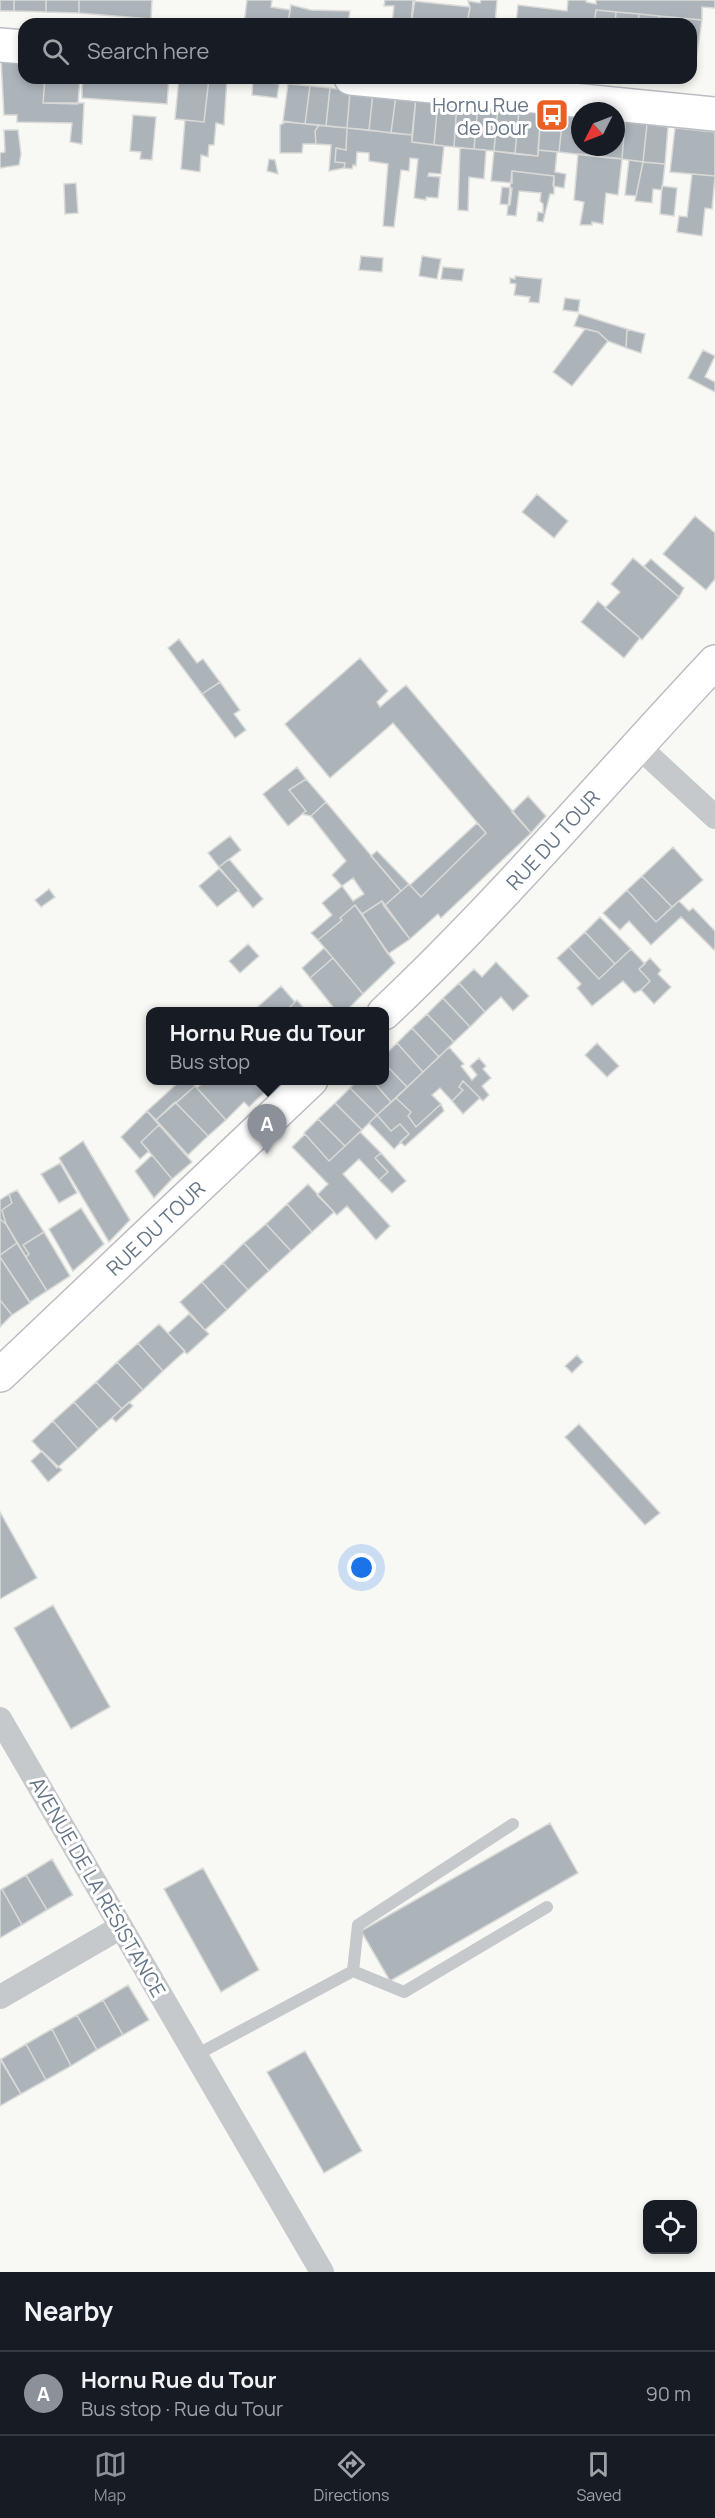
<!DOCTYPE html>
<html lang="en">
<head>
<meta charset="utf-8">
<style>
	body { margin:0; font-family:Manrope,sans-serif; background:#20242c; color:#f1f3f6 }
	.controls { position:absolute; right:18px; bottom:18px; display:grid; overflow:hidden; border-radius:12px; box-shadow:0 3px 9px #0003 }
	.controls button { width:54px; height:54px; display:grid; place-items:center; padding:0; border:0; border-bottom:2px solid #363941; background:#171b24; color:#f1f3f6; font:30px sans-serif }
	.compass { position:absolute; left:571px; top:102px; width:54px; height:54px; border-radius:50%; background:#171b24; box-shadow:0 3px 9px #0003; rotate:228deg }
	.you { position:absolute; left:362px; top:1568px; width:21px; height:21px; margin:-15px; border:4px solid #fff; border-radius:50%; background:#1a73e8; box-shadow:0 0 0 9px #1a73e833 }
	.badge { display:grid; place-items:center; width:39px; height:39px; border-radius:50%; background:#8c9099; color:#fff; font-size:20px; font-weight:700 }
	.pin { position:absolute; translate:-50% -50px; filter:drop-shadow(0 2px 3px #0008) }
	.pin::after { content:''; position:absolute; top:32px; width:21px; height:18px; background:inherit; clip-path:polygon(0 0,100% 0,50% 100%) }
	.popup { position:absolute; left:146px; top:1007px; width:243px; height:78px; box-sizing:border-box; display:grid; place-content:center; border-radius:12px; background:#171b24; filter:drop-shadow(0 2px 4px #0005); font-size:20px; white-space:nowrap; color:#9ea1a6 }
	.popup b { font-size:22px; color:#f1f3f6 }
	.popup::after { content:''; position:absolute; left:50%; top:100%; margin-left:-12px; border:12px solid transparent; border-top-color:#171b24 }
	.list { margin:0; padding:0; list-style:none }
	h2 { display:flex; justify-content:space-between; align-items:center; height:78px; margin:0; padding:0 24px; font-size:26px }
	h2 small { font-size:20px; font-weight:400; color:#9ea1a6 }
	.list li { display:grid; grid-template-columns:39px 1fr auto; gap:18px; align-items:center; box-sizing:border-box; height:84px; padding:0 24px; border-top:2px solid #363941 }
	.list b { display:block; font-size:22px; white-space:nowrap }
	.list p { margin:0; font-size:20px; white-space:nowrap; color:#9ea1a6 }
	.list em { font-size:20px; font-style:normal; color:#9ea1a6 }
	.icon { flex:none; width:33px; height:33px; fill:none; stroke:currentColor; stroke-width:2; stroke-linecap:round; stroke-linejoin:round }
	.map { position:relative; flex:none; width:715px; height:2272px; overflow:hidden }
	.search { position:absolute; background:#171b24; box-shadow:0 3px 9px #0003; left:18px; right:18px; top:18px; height:66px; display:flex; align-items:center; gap:15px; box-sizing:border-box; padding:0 21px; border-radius:18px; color:#9ea1a6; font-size:22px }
	.sheet { height:162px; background:#171b24 }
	nav { display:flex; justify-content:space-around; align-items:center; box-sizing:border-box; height:84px; border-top:2px solid #363941; background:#171b24; font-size:16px; color:#9ea1a6 }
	nav a { display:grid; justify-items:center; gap:3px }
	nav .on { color:#8c9099 }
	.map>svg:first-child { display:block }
	.building { fill:#acb4ba; stroke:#d9dad7; stroke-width:1.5; fill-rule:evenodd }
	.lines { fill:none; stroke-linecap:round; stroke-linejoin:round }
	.secondary-casing { stroke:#babec3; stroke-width:36 }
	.lane { stroke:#c5c9cc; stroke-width:12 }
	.street { stroke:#c5c9cc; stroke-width:24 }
	.secondary { stroke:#fff; stroke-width:33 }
	.labels { text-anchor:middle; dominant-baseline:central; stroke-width:6; stroke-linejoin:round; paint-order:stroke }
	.poi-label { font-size:20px; fill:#667687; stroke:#fff; text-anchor:end }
	.street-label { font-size:20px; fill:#667687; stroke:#fff }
</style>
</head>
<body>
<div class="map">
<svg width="715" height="2272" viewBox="0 0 715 2272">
	<rect width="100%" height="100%" fill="#f8f8f5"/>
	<path class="building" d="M0,0h14v11h-14z
		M14,0h32v12l-32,-1z
		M46,0h33v13l-33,-1z
		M79,0h73l-1,19 -72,-6z
		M247,0h25l-1,7 19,3 -2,14h-44z
		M385,0h30l-4,24h-19l2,-18h-10z
		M481,0h16l-2,24h-15l1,-4 -13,-1 2,-12 -2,-6 12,2z
		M568,0h18v2l10,2v-4h119v8l-13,-1v13l-106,-10 -2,14h-78l2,-19 49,6z
		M413,1l57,6 -3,17h-56z
		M291,5l20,5 39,1 -2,13h-60z
		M596,10l20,2 -1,12h-21z
		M616,12l23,2 -1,10h-23z
		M639,14l20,2 -1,8h-20z
		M659,16l21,2 -1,6h-21z
		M680,18l22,2 -7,47h-4v-43h-12z
		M1,59h23v19h21l-2,25h41l-2,41 -12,-2 2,-19 -55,-1v-7h-13z
		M45,78h35l-2,26 -35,-1z
		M82,78h87l-2,26 -85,-6z
		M179,78h30l-5,44 -29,-3z
		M209,78h18l-3,47 -8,-2 -2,22h-5l-1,12 -7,-2 -1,17 -19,-3 4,-49 19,2z
		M253,81l26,3 -2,14 -25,-3z
		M288,84l22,2 -5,38 -22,-3z
		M310,86l20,2 -4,38 -21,-2z
		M330,88l20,3 -3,37 -21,-2z
		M350,91l23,2 -4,37 -22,-2z
		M373,93l23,2 -5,38 -22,-3z
		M396,95l20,2 -4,38 -21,-2z
		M416,97l22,3 -4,45 -22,-3z
		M438,100l19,3 -3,44 -20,-2z
		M457,103l21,2 -4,44 -20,-2z
		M478,105l20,2 -4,44 -20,-2z
		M498,107l21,3 -4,44 -21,-3z
		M519,110l22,2 -3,44 -23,-2z
		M541,112l22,3 -4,37 -21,-2z
		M133,115l23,2 -4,43 -12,-1 1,-7 -11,-1z
		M563,115l17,2v30h21l-1,10 -41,-5z
		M616,121l9,1 -3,37 -22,-2 1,-10h15z
		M285,122l34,3 -4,6 1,13h-13l-1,9h-22v-28z
		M625,122l22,2 -4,38 -21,-3z
		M647,124l21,3 -3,37 -22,-2z
		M319,125l28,3 -1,22 -10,-2 -1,14 10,1 -1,5 -15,3 2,-26 -15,-1 -1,-13z
		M347,128l65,7v7l32,4 -3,28 -12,-1 -1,3 12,1 -2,21 -12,-1v3l-12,-2 4,-39 -8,-1 -1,13 -8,-1 -7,57 -11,-1 5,-62 -19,-3v-8l-12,-1 -1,14 -3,-1 -1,4 -8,-1 1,-5 -10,-1 1,-14 10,2z
		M675,128l40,4v44l-45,-4z
		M4,130h14l3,24 -2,11 -19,3v-15l5,-1z
		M460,148l26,2 -2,29 -15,-2 -1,34 -10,-1z
		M538,150l19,2 -2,20 11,2 -2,14 -11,-2 1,-10 -42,-5v12l-21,-2 3,-30 44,5z
		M578,154l44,5 -4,36 -12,-2 -3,31 -11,-2v3h-12l4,-23 -10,-2z
		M269,159l6,1 3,14 -11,-3z
		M629,160l14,2 -7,34 -11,-1z
		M643,162l22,2 -3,26 -9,-1 -1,14 -17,-2z
		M512,171l42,5v18h-4l-7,28 -6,-1 1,-9 5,1v-9l-3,-3 1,-8 -22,-2 -3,25 -9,-1z
		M692,174l23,2 -3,33 -7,-1 -3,28 -25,-4 2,-16 8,1z
		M76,183l2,30 -13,1 -1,-30z
		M662,186l15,2 -3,28 -14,-2z
		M502,187l10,1 -2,17 -10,-1z
		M361,256l22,2 -1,14 -23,-2z
		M422,256l19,3 -4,20 -18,-3z
		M443,267l21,2 -2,12 -21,-2z
		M515,276l27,3 -3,24 -10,-1 1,-5 -16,-2 2,-11 -6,-1v-5l5,1z
		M565,298l15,2 -2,12 -15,-2z
		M579,314l48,15 -1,19 -18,-7 -10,-9 -24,-6z
		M585,329l13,3 10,9 -36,45 -19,-14z
		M627,329l18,5 -4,19 -15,-5z
		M703,350l12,6 -10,21 10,5v10l-27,-14z
		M537,494l31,27 -14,17 -32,-26z
		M695,516l20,17v46l-9,11 -43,-36z
		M633,558l46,39 -37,43 -37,-32 15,-16 -9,-8z
		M651,559l33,29 -5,9 -35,-31z
		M598,601l42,37 -16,20 -43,-36z
		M179,639l18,24 6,-4 17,23 -18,12 -34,-46z
		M360,658l28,33 -11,11 3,5 26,-22 125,148 -90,85 -3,-4 -28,25 -26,-33 25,-22 12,13 65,-64 -93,-110 -63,55 -45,-54z
		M220,682l20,28 -6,4 12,16 -11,8 -33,-44z
		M297,767l9,12 -17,11 17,21 -18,15 -25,-32z
		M306,779l20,23 -15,14 -9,-2 4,-3 -17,-21z
		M528,796l18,20 -15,17 -19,-21z
		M326,802l75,89 -17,15 -2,-5 -20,13 -7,-9 -15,13 2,2 -24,20 -7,-7 21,-18 -10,-12 20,-17 -10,-11 14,-14 -35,-45zM353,878l11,16 -11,7 -11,-15z
		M477,823l9,10 -65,64 -11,-12z
		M230,836l11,14 -22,17 -11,-14z
		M673,847l30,33 -31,27 -30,-31z
		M377,851l32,33 -8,7 -30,-35z
		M229,859l34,40 -10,9 -34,-41z
		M219,869l20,21 -22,17 -18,-21z
		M642,876l30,31 -16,15 -29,-32z
		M49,889l6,8 -14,10 -6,-7z
		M627,890l29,32 23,-21 10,10 4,-3 22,23v17l-1,2 -33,-33 -30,28 -22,-24 -9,9 -17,-17z
		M382,901l28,38 -22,15 -26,-40z
		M355,905l40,58 -32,31 -45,-54 24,-20 -2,-2z
		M600,917l31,32 -16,15 -30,-32z
		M585,932l30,32 -16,15 -30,-32z
		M248,944l11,12 -19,17 -11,-12z
		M569,947l30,32 32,-30 14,15 -6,5 11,12 -9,9 -7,3 -11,-12 -31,25 -15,-18 4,-4 -24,-26z
		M324,948l9,10 -23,20 -8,-10z
		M333,958l30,36 -18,18h-8l-27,-34z
		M650,958l11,12 -3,4 13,13 -17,17 -13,-14 9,-9 -11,-12z
		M496,962l33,34 -16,15 -12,-14 -16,15 -26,-29 15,-14 8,8z
		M459,983l26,29 -15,15 -27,-29z
		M281,986l14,16 -10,10h-33z
		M443,998l27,29 -16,15 -27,-28z
		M297,1000l10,12h-22z
		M427,1014l27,28 -15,15 -27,-29z
		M412,1028l27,29 -16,15 -26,-29z
		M397,1043l26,29 -16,15 -23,-24v-7z
		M597,1043l22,23 -12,11 -22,-22z
		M449,1047l15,17 -3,2 11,14 5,-5 -7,-9 9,-8 7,8 -3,3 8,9 -9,8 7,9 -6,6 -20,-20 -4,6 4,3 -11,11 -12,-13 -8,7 9,9 -25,23 -8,-11 3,-4 -15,-14z
		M384,1063l23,24 -16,15 -19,-22h12z
		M181,1080h8l6,6 -39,34 -9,-9z
		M206,1080h51l10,10 -18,17 -5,-5 -18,18 -29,-32z
		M358,1080h14l19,22 -14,13 -27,-27z
		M463,1081l17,17 -17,16 -11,-13 11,-11 -4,-3z
		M195,1086l31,34 -18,16 -32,-33z
		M350,1088l27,27 -15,15 -27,-27z
		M396,1098l15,14 -3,4 8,11 25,-23 3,7 -39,35 -5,-4 9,-8 -9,-10 -9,7 -14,-16z
		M175,1102l33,34 -20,19 -32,-35z
		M335,1103l27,27 -17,16 -27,-27z
		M147,1111l12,14 -18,17 8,9 -9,8 -19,-22z
		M377,1115l14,16 9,-7 9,10 -15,15 -25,-26z
		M318,1119l27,27 -16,15 -25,-28z
		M159,1125l33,37 -20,17 -31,-37z
		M360,1132l21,21 -6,5 13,14 -9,8 -20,-21 -16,15 47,52 -14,14 -29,-34 -10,9 -20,-20 11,-11 -36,-37 13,-13 24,27z
		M83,1141l47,79 -21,22 -50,-84z
		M381,1153l25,28 -14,12 -13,-13 9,-8 -13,-14z
		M152,1155l20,24 -18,19 -19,-27z
		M60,1163l17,30 -18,10 -18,-29z
		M308,1184l26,28 -22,20 -25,-28z
		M17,1190l27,42 -21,13 6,9 -3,3 -20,-33 -4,-14 10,-7 -3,-9z
		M9,1194l3,9 -10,7 4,14 -6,-5v-19z
		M287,1204l25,28 -21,19 -25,-27z
		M81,1208l23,36 -31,27 -24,-42z
		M0,1219l6,5 11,19 -17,12z
		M266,1224l25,27 -22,20 -25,-28z
		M44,1232l26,44 -23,15 -21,-34 3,-3 -6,-9z
		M17,1243l30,48 -17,11 -30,-45v-2z
		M244,1243l25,28 -21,19 -25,-27z
		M0,1257l30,46 -18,12 -12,-15z
		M223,1263l25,27 -21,20 -25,-28z
		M202,1282l25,28 -22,20 -25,-28z
		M0,1300l12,15 -12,12z
		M189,1314l20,20 -22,20 -19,-21z
		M159,1324l26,27 -22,20 -25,-28z
		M138,1343l25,28 -20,19 -26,-28z
		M577,1355l6,7 -11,11 -7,-7z
		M117,1362l26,28 -21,19 -26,-27z
		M96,1382l26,27 -23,20 -25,-27z
		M74,1402l25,27 -21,20 -25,-28z
		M129,1402l4,4 -17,16 -4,-4z
		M53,1421l25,28 -21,19 -25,-27z
		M579,1424l81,89 -15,12 -80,-88z
		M42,1451l20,19 -14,12 -17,-21z
		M0,1512l37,66 -37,21z
		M53,1605l57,102 -39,22 -57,-101z
		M550,1823l28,50 -188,108 -29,-50z
		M52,1859l21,36 -26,15 -21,-35z
		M203,1868l56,102 -38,22 -57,-103z
		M26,1875l21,35 -25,15 -20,-36z
		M2,1889l20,36 -22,13v-48z
		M128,1985l21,35 -26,15 -20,-35z
		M103,2000l20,35 -26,15 -20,-35z
		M77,2015l20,35 -26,16 -19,-37z
		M52,2029l19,37 -25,14 -20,-36z
		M26,2044l20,36 -25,14 -20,-35z
		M305,2051l57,100 -38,22 -57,-101z
		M0,2059l21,35 -21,12z"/>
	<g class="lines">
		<g class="secondary-casing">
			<g id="secondary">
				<path d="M0,45l24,2"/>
				<path d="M351,78l364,36"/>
				<path id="s1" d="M384,1013c117,-110 221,-234 331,-351"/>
				<path id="s2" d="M0,1375l311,-295"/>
			</g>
		</g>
		<path class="lane" d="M353,1971l51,21 143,-85
			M196,2055l157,-84 5,-46 155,-101"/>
		<path class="street" d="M637,745l78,72
			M0,1719l322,553
			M0,1997l121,-70"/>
		<use href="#secondary" class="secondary"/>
	</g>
	<defs>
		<g id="bus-square" transform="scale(1.725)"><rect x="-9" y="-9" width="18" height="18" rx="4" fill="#e95f24" stroke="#fff"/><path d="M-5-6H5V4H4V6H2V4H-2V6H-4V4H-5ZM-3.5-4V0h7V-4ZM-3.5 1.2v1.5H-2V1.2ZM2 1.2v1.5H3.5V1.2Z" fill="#fff"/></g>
	</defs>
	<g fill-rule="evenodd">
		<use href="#bus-square" x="552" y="115"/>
	</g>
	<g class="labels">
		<g class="poi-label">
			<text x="529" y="104">Hornu Rue<tspan x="529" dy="23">de Dour</tspan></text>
		</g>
		<g class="street-label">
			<text stroke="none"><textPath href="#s1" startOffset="242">RUE DU TOUR</textPath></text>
			<text stroke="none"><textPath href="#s2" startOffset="214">RUE DU TOUR</textPath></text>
			<text transform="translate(98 1887) rotate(60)">AVENUE DE LA RÉSISTANCE</text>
		</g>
	</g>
</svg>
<div class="controls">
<button><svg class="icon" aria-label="locate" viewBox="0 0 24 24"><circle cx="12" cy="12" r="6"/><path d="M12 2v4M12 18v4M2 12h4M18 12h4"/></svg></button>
</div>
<svg class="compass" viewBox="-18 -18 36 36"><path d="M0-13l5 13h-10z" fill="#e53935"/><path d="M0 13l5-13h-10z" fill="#9ea1a6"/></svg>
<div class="you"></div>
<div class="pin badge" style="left:267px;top:1154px">A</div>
<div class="popup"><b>Hornu Rue du Tour</b>Bus stop</div>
<div class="search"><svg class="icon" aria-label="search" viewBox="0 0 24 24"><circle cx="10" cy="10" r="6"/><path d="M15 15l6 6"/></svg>Search here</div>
</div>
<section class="sheet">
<h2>Nearby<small></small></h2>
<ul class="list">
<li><span class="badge">A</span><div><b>Hornu Rue du Tour</b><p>Bus stop · Rue du Tour</p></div><em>90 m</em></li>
</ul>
</section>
<nav>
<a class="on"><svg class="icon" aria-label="map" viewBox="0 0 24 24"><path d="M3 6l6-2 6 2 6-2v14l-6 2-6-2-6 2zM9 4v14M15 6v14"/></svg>Map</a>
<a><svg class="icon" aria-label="directions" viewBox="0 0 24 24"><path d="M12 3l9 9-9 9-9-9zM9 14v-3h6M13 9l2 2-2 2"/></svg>Directions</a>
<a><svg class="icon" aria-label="saved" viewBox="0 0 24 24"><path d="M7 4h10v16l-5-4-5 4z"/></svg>Saved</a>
</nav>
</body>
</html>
